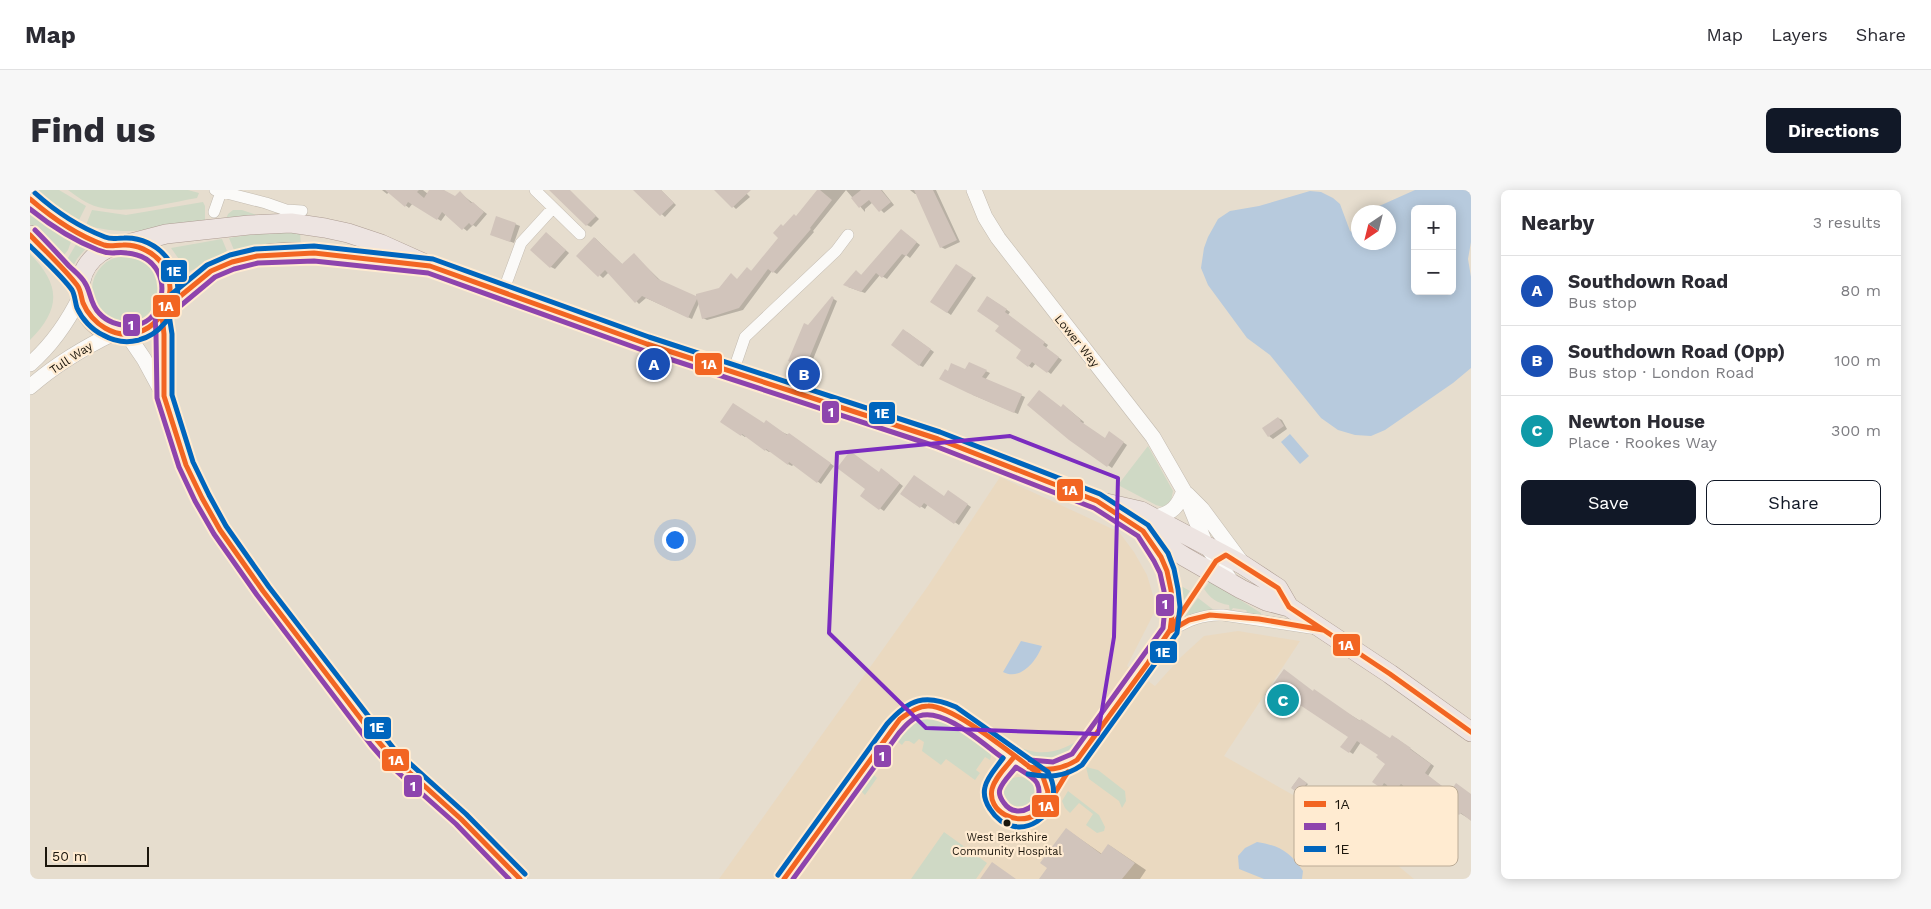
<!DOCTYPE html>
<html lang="en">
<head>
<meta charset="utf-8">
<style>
	body { margin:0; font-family:"Work Sans",sans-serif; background:#f7f7f7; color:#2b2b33 }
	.controls { position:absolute; right:15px; top:15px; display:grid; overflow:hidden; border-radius:8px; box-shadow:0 2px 12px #0003 }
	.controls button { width:45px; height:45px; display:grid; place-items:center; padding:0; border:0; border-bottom:1px solid #e1e1e2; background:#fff; color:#2b2b33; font:25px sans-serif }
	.compass { position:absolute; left:1321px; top:15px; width:45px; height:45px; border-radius:50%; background:#fff; box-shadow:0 2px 12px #0003; rotate:215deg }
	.scale { position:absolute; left:15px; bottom:12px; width:104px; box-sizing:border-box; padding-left:5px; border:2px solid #1c160c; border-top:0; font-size:14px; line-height:18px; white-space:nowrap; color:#1c160c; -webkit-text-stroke:4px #ffebd1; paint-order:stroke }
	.you { position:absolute; left:644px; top:349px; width:18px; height:18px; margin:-12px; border:4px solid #fff; border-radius:50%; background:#1a73e8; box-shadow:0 0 0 8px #1a73e833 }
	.badge { display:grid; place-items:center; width:32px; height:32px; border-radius:50%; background:#111827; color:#fff; font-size:16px; font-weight:700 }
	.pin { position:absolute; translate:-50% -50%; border:2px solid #fff; box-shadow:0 1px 5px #0006 }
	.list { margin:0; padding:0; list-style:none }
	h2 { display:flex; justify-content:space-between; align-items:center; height:65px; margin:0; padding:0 20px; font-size:21px }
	h2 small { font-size:16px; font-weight:400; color:#7c7c81 }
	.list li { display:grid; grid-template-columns:32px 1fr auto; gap:15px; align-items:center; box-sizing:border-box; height:70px; padding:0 20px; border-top:1px solid #e1e1e2 }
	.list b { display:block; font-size:19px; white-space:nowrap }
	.list p { margin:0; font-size:16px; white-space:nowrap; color:#7c7c81 }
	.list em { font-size:16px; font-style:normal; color:#7c7c81 }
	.actions { display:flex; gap:10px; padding:15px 20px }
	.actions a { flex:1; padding:11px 0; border:1px solid #111827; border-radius:8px; text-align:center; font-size:18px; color:#111827 }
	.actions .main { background:#111827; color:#fff }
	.map { position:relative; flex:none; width:1441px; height:689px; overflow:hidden; border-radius:8px }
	header { display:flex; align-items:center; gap:30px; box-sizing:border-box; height:70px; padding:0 25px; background:#fff; border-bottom:1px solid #e1e1e2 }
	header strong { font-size:24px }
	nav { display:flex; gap:28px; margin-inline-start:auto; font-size:18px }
	.intro { display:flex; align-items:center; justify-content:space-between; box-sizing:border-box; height:120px; padding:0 30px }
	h1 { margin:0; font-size:35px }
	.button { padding:12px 22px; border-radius:8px; background:#111827; color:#fff; font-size:18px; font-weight:700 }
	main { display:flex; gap:30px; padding:0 30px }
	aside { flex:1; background:#fff; border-radius:8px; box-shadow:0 2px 12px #0003 }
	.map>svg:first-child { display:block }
	.built { fill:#ead9c0 }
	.green { fill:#cfd9c5 }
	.water { fill:#b7cadd; fill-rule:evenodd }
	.shadow { fill:#0003 }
	.building { fill:#d1c4bb }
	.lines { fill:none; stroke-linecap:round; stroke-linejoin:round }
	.minor-casing { stroke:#c3bbb0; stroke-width:12 }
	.tertiary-casing { stroke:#c3bbb0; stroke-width:16 }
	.primary-casing { stroke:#ad9c93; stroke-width:20 }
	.minor { stroke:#fbfaf8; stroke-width:11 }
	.tertiary { stroke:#fbfaf8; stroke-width:15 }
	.primary { stroke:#ede4e1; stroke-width:19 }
	.bus-1-casing { stroke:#ffebd1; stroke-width:9 }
	.bus-2-casing { stroke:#ffebd1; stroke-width:9 }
	.bus-3-casing { stroke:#ffebd1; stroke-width:9 }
	.bus-1 { stroke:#f26522; stroke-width:5 }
	.bus-2 { stroke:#8e44ad; stroke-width:5 }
	.bus-3 { stroke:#0065bd; stroke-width:5 }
	.marked { fill:none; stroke:#7b2cbf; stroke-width:4; stroke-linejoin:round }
	.bus-dot { fill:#1c160c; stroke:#ffebd1; stroke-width:2 }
	.labels { text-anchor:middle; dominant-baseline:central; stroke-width:4.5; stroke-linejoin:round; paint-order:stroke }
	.bus-label { font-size:11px; fill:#1c160c; stroke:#ffebd1 }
	.street-label { font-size:12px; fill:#1c160c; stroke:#ffebd1 }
	.key { fill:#ffebd1; stroke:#bbab96; stroke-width:1 }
	.key-label { font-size:14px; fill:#1c160c }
	.line-badge { stroke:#ffebd1; stroke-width:2 }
	.badge-label { font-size:14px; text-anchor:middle; font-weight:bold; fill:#fff }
</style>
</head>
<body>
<header>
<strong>Map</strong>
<nav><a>Map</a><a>Layers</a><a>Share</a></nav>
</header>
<div class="intro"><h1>Find us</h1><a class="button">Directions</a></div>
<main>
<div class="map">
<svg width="1441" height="689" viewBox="0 0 1441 689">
	<rect width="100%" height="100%" fill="#e6ddce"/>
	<path class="built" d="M970,287l119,55 15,20 13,23 6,20 1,18 -27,53 28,20 26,-29 23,-21 34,-5 62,10 -76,115 131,74 59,49h-695l209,-293z"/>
	<path class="green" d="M3,0h26l27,16 -8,16 -28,-18z
		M38,0h120l11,3 -2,5c-30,5 -69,17 -99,9 -11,-3 -22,-11 -30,-17z
		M173,12l2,4v18c-39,4 -81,13 -119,1l6,-15 34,5z
		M203,20h9l23,8 -39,1 2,-5z
		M0,21l15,12 27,16 -4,11 -7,9 -31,-35z
		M238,42l32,1 1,13c-23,-2 -44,-1 -67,4l-5,-12z
		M192,49l5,12 -42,23 -4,-12 -10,-14z
		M48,51l9,6 -10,12 -6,11 -6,-7z
		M0,64c31,31 31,55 0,86z
		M62 100a34 34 0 1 1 68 0a34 34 0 1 1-68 0Z
		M1118,256l25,45 -2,10 -8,6 -7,-2 -38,-20z
		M1180,391l51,32v3l-13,-2 -2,-4 -13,-2 -3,4 -1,-7c-12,-2 -18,-6 -25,-16z
		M1145,394l6,2 9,5 -13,19z
		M1168,408l17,13 -30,5z
		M901,524c21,3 36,16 53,28l-2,3 8,7 1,5 -1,3 -5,-3 -9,13 4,3 -5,7 -29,-21 -5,6 -19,-14 2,-9 -5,-3 -5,5 -5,-3h-4l-3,4 -5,-4 -24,33 4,4 -12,17c-4,-3 -5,-6 -4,-11l40,-57 16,-10z
		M1057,545c-24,32 -41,36 -74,13 7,-1 15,3 23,4 19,2 35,-6 51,-17z
		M1056,577l12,3 27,21 1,10 -4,7 -3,-7 -30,-22z
		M971 605a18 18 0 1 1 36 0a18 18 0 1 1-36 0Z
		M1038,601l31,24 6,12 -1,4 -7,2 -11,-8 7,-11 -14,-11 -9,10 -5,-5 -3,-7z
		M914,642l43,31 -11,16h-65z"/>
	<path class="water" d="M1385,0h56v52l-3,17 3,18v91l-18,15 -68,47 -14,6 -16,-1 -17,-5 -17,-12 -51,-63 -23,-17 -39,-53 -7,-17 3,-20 4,-11 10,-18 12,-8 29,-5 51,-15 11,1 12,6 7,6 10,27 8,2v9h30v-30h-15l4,-5zM1385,19h37v82h-37z
		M1260,244l19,22 -9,8 -19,-22z
		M991,451l21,5c-6,16 -22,35 -39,26z
		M1227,652c23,4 32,9 46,29l-1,8h-38l-25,-10 -1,-13 7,-8z"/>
	<path class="shadow" d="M352,0h41l5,4 8,-4h7l12,8 5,-5 27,21 -11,13 -3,-2 -6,6 -21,-17 -5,7 -28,-18 -4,5 -20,-16 -2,2z
		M520,0h19l30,29 -8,8 -4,-2z
		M605,0h26l15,15 -11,12z
		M686,0h27l7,7 -14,12z
		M789,0h27l-33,41 1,1 -37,42 -5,-3 -29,39 -36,10 -4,-2 -4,-15 -7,16 -46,-21 -7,6 -30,-32 -6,6 -25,-22 17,-18 28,27 11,-10 28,27 36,17 40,-19 9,-12 5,4 28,-34 3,-11 14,-10z
		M816,0h36l12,15 -10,8 -11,-11 -8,7v3z
		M880,0h26l24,52 -15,7 -4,-2 -24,-53h-2z
		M467,27l23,9 -6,17 -19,-7z
		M875,43l15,12 -10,13 -4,-3 -19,24 -7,-4 -15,18 -17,-6 8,-16 6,5z
		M520,46l19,17 -14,16 -4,-2z
		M930,78l16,10 -25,37 -19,-13z
		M958,107l22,15 -2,3 40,30 -2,3 16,12 -11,14 -15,-11 -4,5 -3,-2 -6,-16 -22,-24z
		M802,108l5,3 -28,68 -16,-7 15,-35z
		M877,142l27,20 -11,15 -4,-2z
		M940,174l20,9 -5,7 40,17 -7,17 -45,-19 -25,-23 18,-1z
		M1031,218h6l17,14 -1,2 22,15 5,-6 17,12 -15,23 -42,-29z
		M1248,228l4,2 5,9 -14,10 -4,-3z
		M692,232l42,2 29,13 41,29 -13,18 -27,-20 -2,2 -4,-2 -17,-13 -2,1 -3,-2 -20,-14 -1,1z
		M855,282l18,14 -19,25 -22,-15z
		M872,304l43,3 7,-3 19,13 -12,18 -31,-21 -3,5z
		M1283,502l77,47 6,-1 38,28 -6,10 22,17 21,2v25l-21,-13 -11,15 -11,-7 6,-8 -30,-22 -5,7 -11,-7 -3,4 -11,-7 13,-18 -7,-10 -19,-12 -8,12 -11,-7 7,-11 -51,-34 -8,10 -24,-18z
		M1269,588l9,6 -7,9 -9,-6z
		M1036,639l36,25 7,-9 37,25 -6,9h-100l8,-11z"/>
	<path class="building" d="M355,0h34l-2,2 7,6 5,-8h15l11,6 5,-5 11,12 2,-1 11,10 -12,14 -3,-3 -7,7 -20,-18 -5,8 -29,-18 -3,5z
		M519,0h21l26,26 -10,10z
		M603,0h28l13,13 -14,13z
		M684,0h37l-19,18z
		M787,0h3l12,10 -22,28 1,1 -38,44 -5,-4 -29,39 -25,8 -12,3 -5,-20 -9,19 -46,-22 -7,7 -30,-33 -7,7 -22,-21 18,-19 28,27 12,-11 24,26 38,17v-2l23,-6 12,-15 6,6 10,-12 4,4 27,-33 -5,-5 8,-9 2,2 11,-12 2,2z
		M831,0h20l10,12 -12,10 -10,-12 -10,8 -8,-10z
		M884,0h19l24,50 -17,8z
		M466,26l20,7 -6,19 -20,-7z
		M871,39l16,13 -11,14 -4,-2 -20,24 -6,-5 -15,19 -18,-7 13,-15 5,5z
		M516,42l20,18 -16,18 -20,-18z
		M926,74l17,11 -26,38 -17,-11z
		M802,106l2,2 -29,70 -17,-7 16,-38 4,2z
		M957,106l20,13 -2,3 40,30 -2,3 16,12 -12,16 -15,-11 -4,5 -12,-9 5,-8 -26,-19 4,-5 -22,-15z
		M873,139l28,20 -12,17 -28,-21z
		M939,172l18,8 -5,7 40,17 -8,19 -46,-20 -29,-14 6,-10 3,2 3,-8 14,6z
		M1009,200l22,17 2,-3 18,16 -1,1 25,17 4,-7 15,11 -17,25 -38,-27 -42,-35z
		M703,213l31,20 2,-3 21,15 2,-2 42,30 -14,20 -28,-21 -1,3 -22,-16 -1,2 -23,-17 -1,2 -21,-14z
		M1248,227l6,9 -16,11 -6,-9z
		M820,261l29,21 2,-4 19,15 -21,27 -19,-14 5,-7 -28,-21z
		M884,285l30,21 4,-6 20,14 -14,20 -30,-21 -4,5 -20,-14z
		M1254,479l29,22 1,-2 46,32 1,-2 29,19 2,-3 19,13 -1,1 21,15 -6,9 25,19 6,-9 15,11v27l-10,-8 -2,2 -13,-10 -11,16 -8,-6 5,-7 -31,-24 -6,7 -11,-8 -3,5 -9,-6 13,-18 -9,-7 2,-2 -21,-14 -8,12 -9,-6 8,-10 -54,-36 -8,10 -21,-16z
		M1269,587l8,6 -8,11 -8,-6z
		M1036,638l35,26 7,-10 27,19 -13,16h-83l8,-11 -7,-5z
		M962,672l24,17h-36z"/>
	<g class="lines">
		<g class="minor-casing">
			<path id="minor" d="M185,0l51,13 20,7 16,1
				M505,0l45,44
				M184,22l7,-20
				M473,102l18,-49 32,-35
				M703,182l12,-35 91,-86 12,-16
				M1118,348c23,34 26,53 22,93
				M822,594c13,-17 41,-63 56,-72 60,-34 105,94 169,48l93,-129c18,-10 32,-17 53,-16l94,14"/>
		</g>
		<g class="tertiary-casing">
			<path id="tertiary" d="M944,0l11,27 13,21 155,199 31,54 22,54 25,36
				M132,126l2,18v60
				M97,144l17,25 20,37 22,69 16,33 18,32 43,61 100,132 27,32 71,64 59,60
				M0,174c22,-19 37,-41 50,-67
				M0,197c26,-23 53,-39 84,-54
				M1157,304l15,15 40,54
				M1126,327c16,-4 22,-10 28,-26"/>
		</g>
		<g class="primary-casing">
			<path id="primary" d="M0,9l14,12 34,22 34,14
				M0,45l49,52
				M94,55l42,-11 83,-9 42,-2 34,5 23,5 33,11 49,22 217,78 291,95 159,62 44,10 102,54 35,23 11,19
				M50 100a45 45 0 1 1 90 0a45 45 0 1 1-90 0Z
				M137,117c14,-11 28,-27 44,-36 57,-33 138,-14 200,-7
				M1077,317l78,50 56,32 25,12 23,6 101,67 81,58"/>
		</g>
		<use href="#minor" class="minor"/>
		<use href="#tertiary" class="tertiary"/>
		<use href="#primary" class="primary"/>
		<g class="bus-1-casing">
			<path id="bus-1" d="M0,9c22,19 46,36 74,46 7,2 11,0 19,0 13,-1 28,6 37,16 30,36 -13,92 -55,67 -9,-5 -18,-15 -22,-25 -2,-6 -2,-13 -6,-18 -14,-18 -31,-33 -47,-50
				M137,117l44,-36 21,-9 25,-6 57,-3 116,13 217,78 291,95 159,62 46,30 18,26 6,14 4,19 2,17 -3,24
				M132,126l2,18v62l22,69 16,33 18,32 43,61 114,149 13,15 71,64 59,60
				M1140,441l19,-11 21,-5 49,4 64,11
				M984,567c-7,9 -19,20 -22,32 -5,23 25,37 43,26 15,-9 23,-29 33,-43
				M999,577c18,4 32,3 48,-7l71,-97 68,-102 10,-6 52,33 11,19 101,67 81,58
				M754,689l116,-160c9,-6 17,-13 28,-13 26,-1 91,54 115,71l5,15 -2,6"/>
		</g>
		<g class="bus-2-casing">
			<path id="bus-2" d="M0,19c21,17 43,31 68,41 14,6 17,1 29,3 31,3 42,30 30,56 -10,22 -43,21 -58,4 -9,-9 -8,-21 -14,-30 -4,-7 -11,-12 -16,-17 -11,-12 -22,-24 -34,-36
				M125,127l1,17 1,64 22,69 16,34 19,33 43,61 114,150 14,16 71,63 53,55
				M139,130l4,-8 42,-35 19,-8 24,-6 56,-2 114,12 217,78 290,95 159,62 44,28 16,25 6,12 4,18 1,16 -2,21 -91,126 -19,8 -23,-2
				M986,577c6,4 18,10 21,16 10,21 -20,39 -33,20 -3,-4 -6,-9 -4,-14 3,-8 11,-15 16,-22z
				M763,689l106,-146c6,-7 12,-14 20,-17 25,-9 65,29 84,42"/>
		</g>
		<g class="bus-3-casing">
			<path id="bus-3" d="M0,56c12,12 33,31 42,44 3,5 3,12 5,18 5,11 15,22 26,27 48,27 97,-35 64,-77 -10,-13 -27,-21 -43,-20 -8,0 -12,2 -19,-1 -26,-10 -49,-25 -70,-44
				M125,122l7,-10 45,-37 23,-10 25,-6 59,-3 119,13 216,78 291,95 160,62 48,31 20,28 6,16 4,20 2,18 -3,26 -95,132c-17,12 -34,13 -54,9
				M139,125l3,19v61l21,67 16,33 17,31 43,61 114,148 12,15 71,64 59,60
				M748,685l109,-151c22,-25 38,-31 69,-17l92,65c23,41 -32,78 -58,37 -4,-6 -7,-14 -5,-22 2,-10 12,-20 18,-29"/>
		</g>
		<use href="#bus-1" class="bus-1"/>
		<use href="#bus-2" class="bus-2"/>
		<use href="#bus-3" class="bus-3"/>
	</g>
	<path class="marked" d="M980,246l108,42 -4,159 -16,97 -172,-6 -97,-95 8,-180z"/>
	<circle class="bus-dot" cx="977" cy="633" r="4.5"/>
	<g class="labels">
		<g class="bus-label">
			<text x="977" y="647">West Berkshire<tspan x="977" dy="14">Community Hospital</tspan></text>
		</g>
		<g class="street-label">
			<text transform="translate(1047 151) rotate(51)">Lower Way</text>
			<text transform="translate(41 168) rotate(-33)">Tull Way</text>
		</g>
	</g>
	<rect x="1264" y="596" width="164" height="80" rx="8" class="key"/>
	<rect x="1274" y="611" width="22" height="6" fill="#f26522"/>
	<rect x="1274" y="633" width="22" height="7" fill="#8e44ad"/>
	<rect x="1274" y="656" width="22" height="6" fill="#0065bd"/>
	<g class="key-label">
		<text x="1305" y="619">1A</text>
		<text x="1305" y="641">1</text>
		<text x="1305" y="664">1E</text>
	</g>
	<g class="line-badge">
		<rect x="130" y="69" width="28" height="24" rx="5" fill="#0065bd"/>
		<rect x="122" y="104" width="29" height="24" rx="5" fill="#f26522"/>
		<rect x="92" y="123" width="19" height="24" rx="5" fill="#8e44ad"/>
		<rect x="664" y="162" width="29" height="24" rx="5" fill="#f26522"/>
		<rect x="791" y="210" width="19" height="24" rx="5" fill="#8e44ad"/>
		<rect x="838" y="211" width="28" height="24" rx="5" fill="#0065bd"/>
		<rect x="1026" y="288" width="28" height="24" rx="5" fill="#f26522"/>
		<rect x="1125" y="403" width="20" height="24" rx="5" fill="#8e44ad"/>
		<rect x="1302" y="443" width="29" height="24" rx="5" fill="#f26522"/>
		<rect x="1119" y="450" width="29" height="24" rx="5" fill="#0065bd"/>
		<rect x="333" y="526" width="29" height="24" rx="5" fill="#0065bd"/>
		<rect x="843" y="554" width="19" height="24" rx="5" fill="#8e44ad"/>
		<rect x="351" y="558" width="29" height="24" rx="5" fill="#f26522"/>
		<rect x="373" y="584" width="20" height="24" rx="5" fill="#8e44ad"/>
		<rect x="1001" y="604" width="29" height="24" rx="5" fill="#f26522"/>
	</g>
	<g class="badge-label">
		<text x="144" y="86">1E</text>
		<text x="136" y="121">1A</text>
		<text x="101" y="140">1</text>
		<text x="679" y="179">1A</text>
		<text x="801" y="227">1</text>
		<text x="852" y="228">1E</text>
		<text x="1040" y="305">1A</text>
		<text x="1135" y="419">1</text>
		<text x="1316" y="460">1A</text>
		<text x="1133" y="467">1E</text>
		<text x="347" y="542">1E</text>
		<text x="852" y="571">1</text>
		<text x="366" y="575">1A</text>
		<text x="383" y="601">1</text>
		<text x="1016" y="621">1A</text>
	</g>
</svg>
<div class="controls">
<button>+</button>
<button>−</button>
</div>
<svg class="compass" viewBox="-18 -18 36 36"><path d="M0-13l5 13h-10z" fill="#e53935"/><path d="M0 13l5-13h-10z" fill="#7c7c81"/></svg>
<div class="scale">50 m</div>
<div class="you"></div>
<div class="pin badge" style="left:624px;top:174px;background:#1a4fb4">A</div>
<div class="pin badge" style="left:774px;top:184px;background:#1a4fb4">B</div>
<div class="pin badge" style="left:1253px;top:510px;background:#0f9aa8">C</div>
</div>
<aside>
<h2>Nearby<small>3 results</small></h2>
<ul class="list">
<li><span class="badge" style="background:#1a4fb4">A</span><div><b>Southdown Road</b><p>Bus stop</p></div><em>80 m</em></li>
<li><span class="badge" style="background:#1a4fb4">B</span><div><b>Southdown Road (Opp)</b><p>Bus stop · London Road</p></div><em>100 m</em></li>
<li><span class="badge" style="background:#0f9aa8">C</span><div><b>Newton House</b><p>Place · Rookes Way</p></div><em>300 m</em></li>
</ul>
<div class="actions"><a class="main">Save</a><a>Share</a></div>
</aside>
</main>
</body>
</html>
